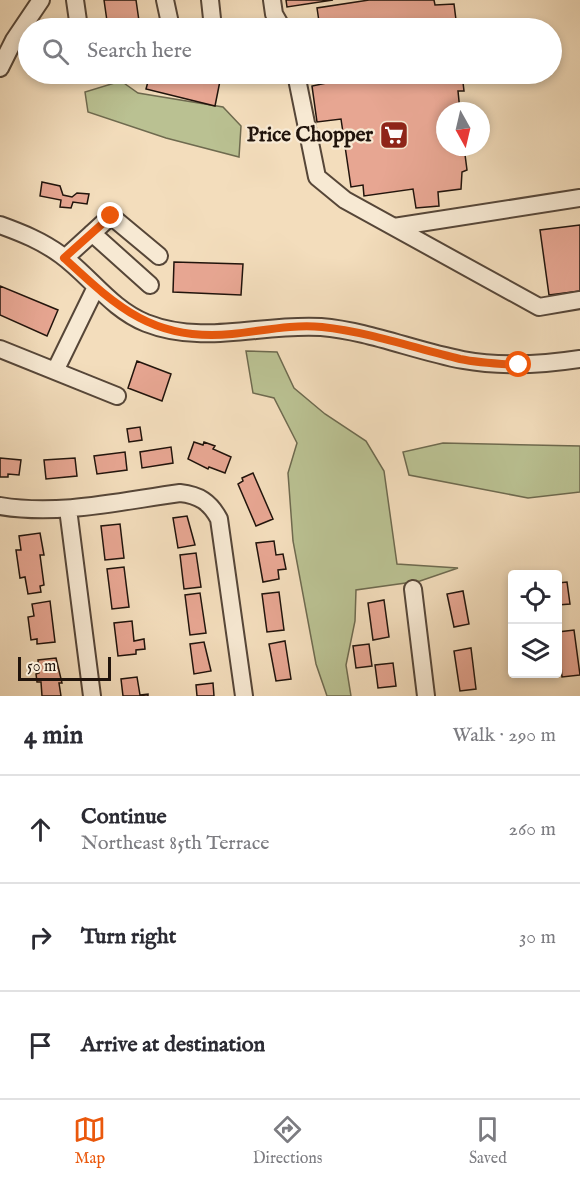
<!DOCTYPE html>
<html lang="en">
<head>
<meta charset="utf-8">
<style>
	body { margin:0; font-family:"IM FELL English",serif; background:#f2f2f3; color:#2b2b33 }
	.controls { position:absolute; right:18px; bottom:18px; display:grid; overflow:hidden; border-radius:6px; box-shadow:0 3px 9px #0003 }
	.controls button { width:54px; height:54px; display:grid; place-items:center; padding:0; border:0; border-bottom:2px solid #e1e1e2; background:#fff; color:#2b2b33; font:30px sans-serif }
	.compass { position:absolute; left:436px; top:102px; width:54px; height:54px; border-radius:50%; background:#fff; box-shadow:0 3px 9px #0003; rotate:172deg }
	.scale { position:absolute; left:18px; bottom:15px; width:93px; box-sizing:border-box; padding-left:6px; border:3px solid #21140c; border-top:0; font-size:16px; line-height:21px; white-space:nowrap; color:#21140c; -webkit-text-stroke:4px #f7e9d3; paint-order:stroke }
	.stop { position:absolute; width:18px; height:18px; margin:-14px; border:4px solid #ea580c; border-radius:50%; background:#fff }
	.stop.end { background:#ea580c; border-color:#fff; box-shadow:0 2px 6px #0008 }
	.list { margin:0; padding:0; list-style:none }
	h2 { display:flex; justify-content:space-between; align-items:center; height:78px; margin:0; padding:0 24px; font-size:26px }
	h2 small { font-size:20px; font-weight:400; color:#7c7c81 }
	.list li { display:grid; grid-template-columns:39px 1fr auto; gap:18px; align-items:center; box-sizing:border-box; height:108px; padding:0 24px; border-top:2px solid #e1e1e2 }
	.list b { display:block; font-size:22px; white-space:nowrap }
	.list p { margin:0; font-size:20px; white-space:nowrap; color:#7c7c81 }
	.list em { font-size:20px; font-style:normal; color:#7c7c81 }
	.icon { flex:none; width:33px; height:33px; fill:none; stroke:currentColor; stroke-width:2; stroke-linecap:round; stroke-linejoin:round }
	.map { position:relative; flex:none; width:580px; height:696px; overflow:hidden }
	.search { position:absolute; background:#fff; box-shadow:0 3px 9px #0003; left:18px; right:18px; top:18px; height:66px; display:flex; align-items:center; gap:15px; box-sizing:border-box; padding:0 21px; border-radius:33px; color:#7c7c81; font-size:22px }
	.sheet { height:402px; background:#fff }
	nav { display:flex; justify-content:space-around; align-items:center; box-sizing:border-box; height:84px; border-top:2px solid #e1e1e2; background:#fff; font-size:16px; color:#7c7c81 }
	nav a { display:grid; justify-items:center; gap:3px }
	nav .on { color:#ea580c }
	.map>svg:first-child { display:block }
	.green { fill:#bac192; stroke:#6e6a4f; stroke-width:1.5 }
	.building { fill:#e7a692; stroke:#21140c; stroke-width:1.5 }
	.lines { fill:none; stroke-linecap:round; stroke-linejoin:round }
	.minor-casing { stroke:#564638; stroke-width:20 }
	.minor { stroke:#f7e9d3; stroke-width:16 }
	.route { stroke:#ea580c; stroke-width:8 }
	.labels { text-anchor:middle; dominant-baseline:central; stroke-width:4.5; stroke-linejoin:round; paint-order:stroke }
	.poi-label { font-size:21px; font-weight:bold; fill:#21140c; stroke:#f7e9d3; text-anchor:end }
</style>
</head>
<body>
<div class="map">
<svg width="580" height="696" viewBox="0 0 580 696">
	<rect width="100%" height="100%" fill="#f3ddbc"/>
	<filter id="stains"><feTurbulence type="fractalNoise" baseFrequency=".00333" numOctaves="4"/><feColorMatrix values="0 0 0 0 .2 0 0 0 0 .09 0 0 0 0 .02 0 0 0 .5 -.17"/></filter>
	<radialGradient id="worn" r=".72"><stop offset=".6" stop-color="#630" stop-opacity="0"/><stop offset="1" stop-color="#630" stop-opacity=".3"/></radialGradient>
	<path class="green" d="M121,81l17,12 85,14 18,19 -2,31 -73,-19 -78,-26 -3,-20z
		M246,351l31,1 17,36 31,26 41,27 18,30 13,93 61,4 -38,13 -64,9 -1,31 -9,44 5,31h-24l-11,-32 -23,-123 -5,-68 9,-30 -23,-45 -21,-5z
		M443,443l137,3v46l-52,6 -119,-23 -6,-23z"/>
	<path class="building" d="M104,0h32l4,28h-32z
		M286,0h47l-46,7z
		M369,0h65l1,5 19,-1 3,24h-137l-3,-20z
		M150,74l71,2 -6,30 -69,-17z
		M326,74h136l2,17h-6l2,20h-15v36h19l3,23 -5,2 -1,17 -23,3 1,14 -23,2 -3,-19 -49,7 -1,-11 -12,2 -10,-68 -24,3 -5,-36 15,-3z
		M42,182l18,4 3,9 9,2 5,-4 12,1 -2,10 -14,-2 -2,6 -11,-1 1,-7 -21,-4z
		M580,225v66l-31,4 -9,-65z
		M174,262l69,2 -2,31 -68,-3z
		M0,286l58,24 -11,26 -47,-21z
		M137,361l34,13 -9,27 -34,-13z
		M140,427l2,13 -13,2 -2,-13z
		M194,442l9,3 1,-3 11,4 -2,3 18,8 -6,16 -16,-6 -1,2 -20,-10z
		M171,447l2,16 -31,5 -2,-16z
		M125,452l2,18 -30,4 -3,-18z
		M0,458l21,2 -2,15 -11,-1v3h-8z
		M75,458l2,18 -31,3 -2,-19z
		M253,473l20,46 -17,7 -18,-42 5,-3 -1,-3z
		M187,516l8,29 -17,3 -5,-30z
		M120,524l4,34 -19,2 -4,-34z
		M40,533l4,22h-4l4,30 -4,1 1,6 -13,2 -3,-17 -5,1 -4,-28h5l-2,-14z
		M274,541l2,14 7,-1 3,15 -8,1 1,9 -16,3 -7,-39z
		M196,553l5,34 -17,2 -4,-34z
		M124,567l5,40 -17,2 -5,-40z
		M567,582l3,22 -12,1v-22z
		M463,591l6,33 -15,3 -7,-33z
		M279,592l5,38 -17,2 -5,-38z
		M200,593l6,40 -16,2 -5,-40z
		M384,600l5,37 -16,3 -5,-37z
		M50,601l5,41 -18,2v-5l-6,1 -3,-23 6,-1 -2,-12z
		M132,621l2,20 10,-2 1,10 -9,1v4l-18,2 -4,-33z
		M574,630l6,45 -18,2 -4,-45z
		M285,641l6,38 -15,2 -7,-37z
		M204,642l7,29 -17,3 -4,-30z
		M369,644l3,22 -16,2 -3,-22z
		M471,648l5,41 -16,2 -6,-40z
		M56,658l6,25h-3l2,13h-19l-1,-14h-4l-1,-8 3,-1 -1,-13z
		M393,663l3,23 -18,2 -3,-23z
		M137,677l3,18 8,-1v2h-25l-2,-17z
		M213,683l1,13h-17l-1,-11z"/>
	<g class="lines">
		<g class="minor-casing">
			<path id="minor" d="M75,0l4,28
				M165,0l6,28
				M210,0l3,28
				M272,0l2,14 8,14
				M0,68l14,-28 27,-40
				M296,74l21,103 28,23 194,107 41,-7
				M0,225c22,8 42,16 61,30 29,21 50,54 85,68 58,23 116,0 175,4 48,4 94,24 142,33 39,7 78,5 117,-1
				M394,227l186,-29
				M92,233l58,52
				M65,258l46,-42 48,40
				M0,349l117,47
				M55,371l41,-84
				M0,506c60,10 121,-5 180,-13 19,2 30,9 39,26l25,177
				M68,509l24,187
				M413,589l13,107"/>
		</g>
		<use href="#minor" class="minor"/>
	</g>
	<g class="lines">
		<path class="route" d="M111,216l-47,42c53,49 90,84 168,76 30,-3 60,-10 90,-7 47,5 92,21 138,32 19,4 40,5 59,6"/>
	</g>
	<defs>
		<g id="supermarket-square" transform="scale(1.5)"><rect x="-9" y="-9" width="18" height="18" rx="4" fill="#8f2418" stroke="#f7e9d3"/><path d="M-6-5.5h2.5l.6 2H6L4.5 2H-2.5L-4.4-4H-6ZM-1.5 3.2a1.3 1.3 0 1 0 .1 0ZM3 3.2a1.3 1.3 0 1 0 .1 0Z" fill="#fff"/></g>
	</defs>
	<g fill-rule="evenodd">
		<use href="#supermarket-square" x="394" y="135"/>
	</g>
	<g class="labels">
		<g class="poi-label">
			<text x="373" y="135">Price Chopper</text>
		</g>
	</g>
	<rect width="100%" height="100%" filter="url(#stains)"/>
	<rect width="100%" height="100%" fill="url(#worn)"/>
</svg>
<div class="controls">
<button><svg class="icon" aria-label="locate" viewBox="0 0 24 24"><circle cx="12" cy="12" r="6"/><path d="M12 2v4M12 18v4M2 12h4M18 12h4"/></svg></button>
<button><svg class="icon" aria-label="layers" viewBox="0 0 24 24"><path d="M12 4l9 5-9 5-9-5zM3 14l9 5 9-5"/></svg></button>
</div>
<svg class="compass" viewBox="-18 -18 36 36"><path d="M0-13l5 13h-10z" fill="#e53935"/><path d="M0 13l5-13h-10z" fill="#7c7c81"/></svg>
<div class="scale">50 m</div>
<div class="stop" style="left:519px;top:365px"></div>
<div class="stop end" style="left:111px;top:216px"></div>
<div class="search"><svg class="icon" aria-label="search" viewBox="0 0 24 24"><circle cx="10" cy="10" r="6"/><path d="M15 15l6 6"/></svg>Search here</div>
</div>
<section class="sheet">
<h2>4 min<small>Walk · 290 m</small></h2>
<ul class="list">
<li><svg class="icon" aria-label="ahead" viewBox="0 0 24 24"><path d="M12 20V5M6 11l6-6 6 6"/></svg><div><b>Continue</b><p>Northeast 85th Terrace</p></div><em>260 m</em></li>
<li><svg class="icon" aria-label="right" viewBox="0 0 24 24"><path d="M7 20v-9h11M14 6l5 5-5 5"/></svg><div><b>Turn right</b></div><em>30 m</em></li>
<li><svg class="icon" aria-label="arrive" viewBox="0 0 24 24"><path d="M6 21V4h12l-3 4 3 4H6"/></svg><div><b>Arrive at destination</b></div></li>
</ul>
</section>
<nav>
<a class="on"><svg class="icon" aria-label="map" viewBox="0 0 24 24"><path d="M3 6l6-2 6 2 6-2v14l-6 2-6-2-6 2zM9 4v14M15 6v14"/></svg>Map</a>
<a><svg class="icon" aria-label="directions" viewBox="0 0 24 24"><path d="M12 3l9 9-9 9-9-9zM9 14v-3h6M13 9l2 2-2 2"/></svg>Directions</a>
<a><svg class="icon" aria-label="saved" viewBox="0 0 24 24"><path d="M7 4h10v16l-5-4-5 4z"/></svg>Saved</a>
</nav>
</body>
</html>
